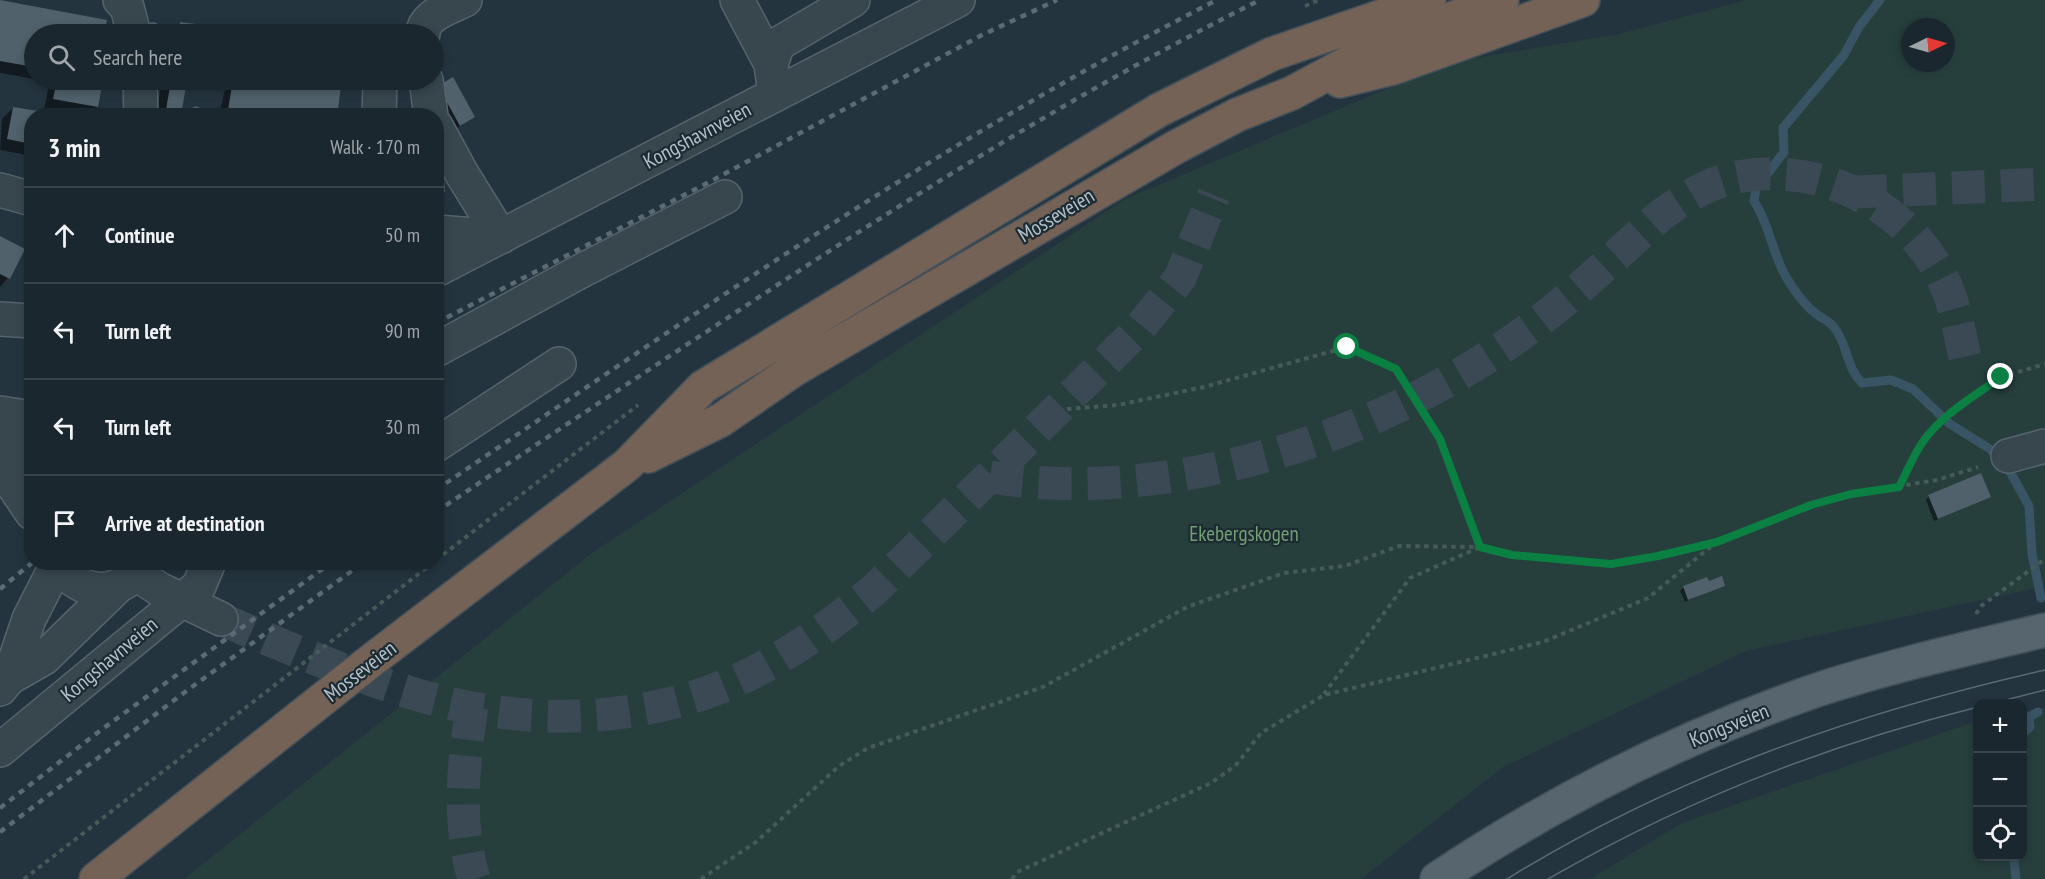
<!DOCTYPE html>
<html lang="en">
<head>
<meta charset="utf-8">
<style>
	body { margin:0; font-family:"PT Sans Narrow",sans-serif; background:#242f36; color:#f1f3f6 }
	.controls { position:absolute; right:18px; bottom:18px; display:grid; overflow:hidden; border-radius:12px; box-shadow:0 3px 9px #0003 }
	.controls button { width:54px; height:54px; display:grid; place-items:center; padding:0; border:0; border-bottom:2px solid #39444a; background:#1b272e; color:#f1f3f6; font:30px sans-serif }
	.compass { position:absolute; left:1901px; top:18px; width:54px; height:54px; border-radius:50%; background:#1b272e; box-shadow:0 3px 9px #0003; rotate:85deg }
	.stop { position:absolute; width:18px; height:18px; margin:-14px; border:4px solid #0b8043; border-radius:50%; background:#fff }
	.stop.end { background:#0b8043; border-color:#fff; box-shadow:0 2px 6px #0008 }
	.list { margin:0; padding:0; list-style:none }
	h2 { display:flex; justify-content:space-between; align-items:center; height:78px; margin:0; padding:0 24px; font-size:26px }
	h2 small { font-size:20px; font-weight:400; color:#a0a5aa }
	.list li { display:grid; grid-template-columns:39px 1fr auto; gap:18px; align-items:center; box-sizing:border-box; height:96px; padding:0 24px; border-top:2px solid #39444a }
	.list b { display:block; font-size:22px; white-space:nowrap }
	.list em { font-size:20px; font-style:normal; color:#a0a5aa }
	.icon { flex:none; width:33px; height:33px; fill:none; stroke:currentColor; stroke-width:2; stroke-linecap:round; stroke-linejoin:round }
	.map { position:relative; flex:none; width:2045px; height:879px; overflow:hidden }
	.search { position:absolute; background:#1b272e; box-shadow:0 3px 9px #0003; left:24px; top:24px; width:420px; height:66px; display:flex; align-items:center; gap:15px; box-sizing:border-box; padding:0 21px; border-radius:33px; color:#a0a5aa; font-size:22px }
	.panel { position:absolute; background:#1b272e; box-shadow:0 3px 9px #0003; left:24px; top:108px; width:420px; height:462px; border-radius:24px }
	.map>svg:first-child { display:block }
	.green { fill:#263f3d; fill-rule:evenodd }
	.shadow { fill:#0007 }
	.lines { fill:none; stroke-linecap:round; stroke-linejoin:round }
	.stream { stroke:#395465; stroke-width:9 }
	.building { fill:#50616b }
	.minor-tunnel { stroke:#3a4953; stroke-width:33; stroke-dasharray:33 16; stroke-linecap:butt }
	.minor-casing { stroke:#56636c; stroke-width:36 }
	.major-casing { stroke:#414f57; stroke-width:36 }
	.highway-casing { stroke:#435059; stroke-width:36 }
	.path { stroke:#445b59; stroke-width:4; stroke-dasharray:4.5 4.5; stroke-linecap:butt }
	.minor { stroke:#38464e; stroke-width:33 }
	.major { stroke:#56656e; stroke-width:33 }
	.highway { stroke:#746256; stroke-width:33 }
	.tram { stroke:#5b6b75; stroke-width:1.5 }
	.rail { stroke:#5b6b75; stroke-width:4.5; stroke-dasharray:6 6; stroke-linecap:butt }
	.route { stroke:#0b8043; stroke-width:8 }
	.labels { text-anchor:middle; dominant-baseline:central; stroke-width:4.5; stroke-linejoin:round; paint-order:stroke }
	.street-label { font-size:21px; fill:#b4c0c9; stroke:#1d2b33 }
	.park-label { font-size:21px; fill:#739f74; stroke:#1d2b33 }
</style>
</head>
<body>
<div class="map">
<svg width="2045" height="879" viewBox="0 0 2045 879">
	<rect width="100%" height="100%" fill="#24343e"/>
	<path class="green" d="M1747,0h298v586l-299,65 -243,116 -142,112h-1177l408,-326 533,-354 326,-137 168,-28zM1910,27h36v36h-36z
		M2045,707v172h-455l92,-56 295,-102 1,135h44l1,-144z"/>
	<path class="shadow" d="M0,1l105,20 -2,13h-69v45l-34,-6z
		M180,23l14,3 -1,8h-50l6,-9 6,-1 4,8 6,-6 5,1 1,6z
		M50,80h51l-4,27 -9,9 -44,-7z
		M162,80h24l-6,36h-24z
		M227,80h58l55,8 -5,28h-116z
		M436,90l38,27 -17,11z
		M13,108l19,8v40l-32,-6 2,-31z
		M0,238l8,40 -8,9z
		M1929,496l60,1 -55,24 -8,-21z
		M1708,583l15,2 -38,17 -5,-11 4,-4z"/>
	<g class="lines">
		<path class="stream" d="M1880,0l-21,27 -15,28 -61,73 1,24 -28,37 -2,12c14,21 17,45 28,68 6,13 21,35 33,44 8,7 15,7 21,17 12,17 11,39 26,53l29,-3 22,9 37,35 40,25 19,21 20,36 3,48 9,44
			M2022,734l8,-7 -1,-10 9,-5
			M2011,856l3,4 2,19"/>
	</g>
	<path class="building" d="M0,0l107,20 -3,14h-70v33l-34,-6z
		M180,22l16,2 -2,10h-16z
		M146 29a7 7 0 1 1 14 0a7 7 0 1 1-14 0Z
		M161 30a6 6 0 1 1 12 0a6 6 0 1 1-12 0Z
		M453,77l22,40 -15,9 -22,-40z
		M57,80h46l-5,27 -45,-8z
		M171,80h16l-6,36h-16z
		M233,80h61l47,7 -4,29h-110z
		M196,106l7,3 2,7h-17l1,-7z
		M13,107l44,7v2h-25v28l-25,-5z
		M438,170l1,6 5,-1 1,17h-5l1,6 -5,1z
		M0,236l25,13 -15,30 -10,-5z
		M1981,473l10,24 -53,22 -10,-24z
		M1722,576l3,10 -37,14 -5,-14 24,-9 2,4z"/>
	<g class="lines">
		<path class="minor-tunnel" d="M1854,192l191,-8
			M990,477c179,29 391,-40 536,-146 48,-35 91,-77 135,-116 22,-16 45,-31 72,-37 86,-19 180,28 214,110 9,22 13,47 18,70
			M221,619c62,27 125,54 190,74 99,31 216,33 313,-7 55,-23 103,-58 149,-95l264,-260 43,-53 34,-83
			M472,707c-9,59 -15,114 2,172"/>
		<g class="minor-casing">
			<path id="minor" d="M120,0l7,7 7,27
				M737,0l34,64
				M423,34c0,-19 28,-27 42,-34
				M140,80l1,36
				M426,80l5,36
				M775,95l-4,-31 7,-20 75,-44
				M379,116l1,-36
				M436,126l26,48 39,63
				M0,190l32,9
				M436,232l65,5
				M436,270l522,-270
				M0,319l32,2
				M436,350l145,-79 144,-74
				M0,413l32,5
				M0,435l32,22
				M436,445l123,-81
				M2008,456l37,-10
				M0,466l32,47
				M57,562c24,37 64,36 88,0
				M137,574l22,15 62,30
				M9,678l20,-59 28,-55
				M0,689l9,-11 35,-20 73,-71
				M0,750l199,-164 10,-24"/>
		</g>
		<g class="major-casing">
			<path id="major" d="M1437,879c118,-79 249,-144 383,-190 74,-24 150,-41 225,-59"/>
		</g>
		<g class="highway-casing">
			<path id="highway" d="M1340,81l53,-13 190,-68
				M648,456l73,-36 74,-51 381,-222 61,-32 55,-22 89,-48 121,-45
				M96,879l276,-219 255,-195 76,-78 456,-277 113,-56 157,-54"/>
		</g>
		<path class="path" d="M1305,6l14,-6
			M1067,409l51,-4 86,-18 143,-40 49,22 44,70 40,108 -70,31 -86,116
			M1899,487l21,-42 28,-30 53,-38 44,-13
			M436,560l202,-155
			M1976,614l5,-8 64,-47
			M24,879l410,-317
			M701,879l55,-37 83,-76 29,-18 175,-61 144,-80 97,-34 61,-7 54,-20 81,1 32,8 99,9 47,-7 59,-15 94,-37 40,-11 86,-14 41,-13
			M1012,879l5,-7 194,-89 25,-18 25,-32 63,-38 219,-53 105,-44 66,-54"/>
		<use href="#minor" class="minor"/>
		<use href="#major" class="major"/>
		<use href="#highway" class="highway"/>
		<path class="tram" d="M1990,704l55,-14
			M1507,879c167,-103 348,-166 538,-209
			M1548,879c135,-78 278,-134 430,-172"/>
		<path class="rail" d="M436,323l277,-143 269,-145 75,-35
			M436,490c254,-173 507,-351 781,-490
			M436,512c101,-68 203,-136 305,-203 169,-112 337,-218 519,-309
			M0,589l33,-27
			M0,808l101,-78 231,-168
			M0,832l185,-140 179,-130"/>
	</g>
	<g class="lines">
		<path class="route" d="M1347,347l49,22 44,70 40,108 32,8 99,9 47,-8 59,-14 94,-37 40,-11 48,-7c7,-13 13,-28 21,-41 19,-30 53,-49 81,-69"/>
	</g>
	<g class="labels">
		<g class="street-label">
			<text transform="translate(697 135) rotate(-28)">Kongshavnveien</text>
			<text transform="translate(1056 215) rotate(-31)">Mosseveien</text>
			<text transform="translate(109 659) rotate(-40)">Kongshavnveien</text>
			<text transform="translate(360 671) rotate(-38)">Mosseveien</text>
			<text transform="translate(1729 725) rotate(-22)">Kongsveien</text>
		</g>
		<g class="park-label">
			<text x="1244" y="533">Ekebergskogen</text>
		</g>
	</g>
</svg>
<div class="controls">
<button>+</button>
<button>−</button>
<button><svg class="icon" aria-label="locate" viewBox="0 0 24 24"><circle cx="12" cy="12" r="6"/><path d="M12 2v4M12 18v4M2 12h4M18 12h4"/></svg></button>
</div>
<svg class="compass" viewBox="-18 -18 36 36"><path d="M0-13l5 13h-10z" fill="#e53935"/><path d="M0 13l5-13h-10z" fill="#a0a5aa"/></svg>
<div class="stop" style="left:1347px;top:347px"></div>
<div class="stop end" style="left:2001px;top:377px"></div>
<div class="search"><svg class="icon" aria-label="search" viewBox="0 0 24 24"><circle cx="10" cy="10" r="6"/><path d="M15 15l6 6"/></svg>Search here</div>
<section class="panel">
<h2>3 min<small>Walk · 170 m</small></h2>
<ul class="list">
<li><svg class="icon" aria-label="ahead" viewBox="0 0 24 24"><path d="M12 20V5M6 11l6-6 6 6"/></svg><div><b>Continue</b></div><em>50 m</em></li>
<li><svg class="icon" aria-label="left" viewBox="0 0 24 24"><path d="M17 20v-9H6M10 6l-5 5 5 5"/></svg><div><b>Turn left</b></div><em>90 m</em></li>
<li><svg class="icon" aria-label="left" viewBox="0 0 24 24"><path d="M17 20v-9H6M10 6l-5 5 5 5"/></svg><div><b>Turn left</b></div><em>30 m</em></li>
<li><svg class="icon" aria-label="arrive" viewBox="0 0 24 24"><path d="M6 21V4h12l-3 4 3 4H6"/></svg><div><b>Arrive at destination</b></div></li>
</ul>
</section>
</div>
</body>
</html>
